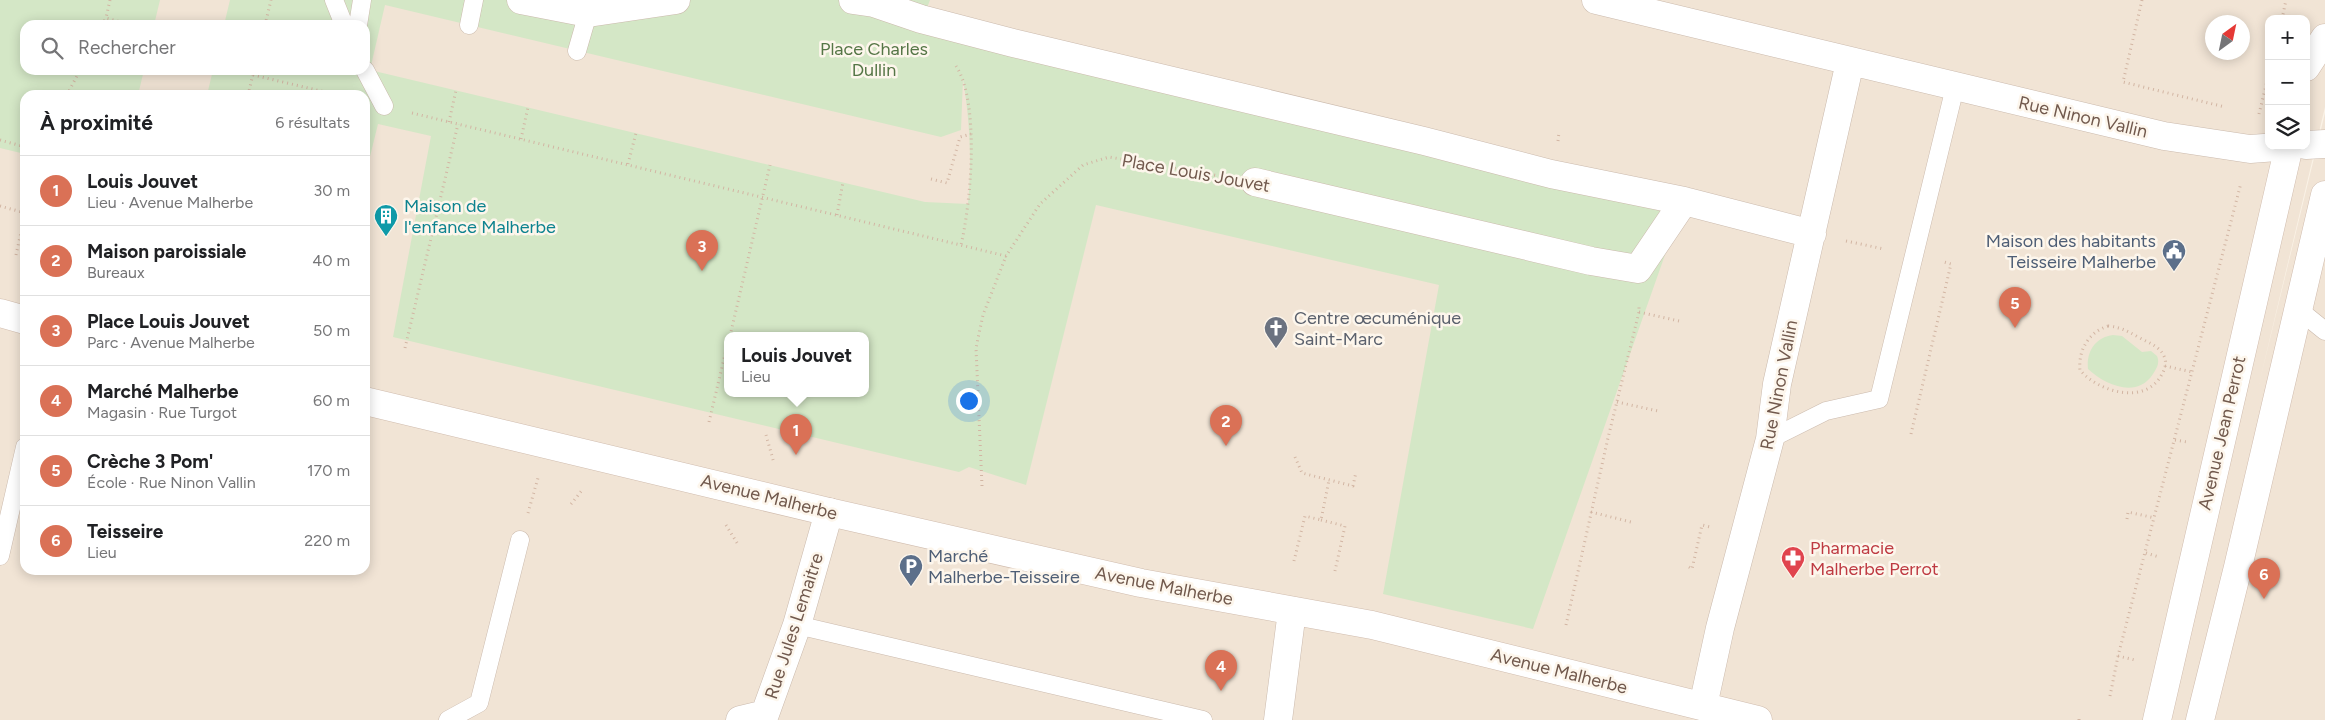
<!DOCTYPE html>
<html lang="fr">
<head>
<meta charset="utf-8">
<style>
	body { margin:0; font-family:Figtree,sans-serif; background:#f6f6f6; color:#202124 }
	.controls { position:absolute; right:15px; top:15px; display:grid; overflow:hidden; border-radius:10px; box-shadow:0 2px 12px #0003 }
	.controls button { width:45px; height:45px; display:grid; place-items:center; padding:0; border:0; border-bottom:1px solid #e0e0e0; background:#fff; color:#202124; font:25px sans-serif }
	.compass { position:absolute; left:2205px; top:15px; width:45px; height:45px; border-radius:50%; background:#fff; box-shadow:0 2px 12px #0003; rotate:33deg }
	.you { position:absolute; left:968px; top:400px; width:18px; height:18px; margin:-12px; border:4px solid #fff; border-radius:50%; background:#1a73e8; box-shadow:0 0 0 8px #1a73e833 }
	.badge { display:grid; place-items:center; width:32px; height:32px; border-radius:50%; background:#da7156; color:#fff; font-size:16px; font-weight:700 }
	.pin { position:absolute; translate:-50% -41px; filter:drop-shadow(0 1px 2px #0008) }
	.pin::after { content:''; position:absolute; top:26px; width:18px; height:15px; background:inherit; clip-path:polygon(0 0,100% 0,50% 100%) }
	.popup { position:absolute; left:724px; top:332px; width:145px; height:65px; box-sizing:border-box; display:grid; place-content:center; border-radius:10px; background:#fff; filter:drop-shadow(0 1px 4px #0005); font-size:16px; white-space:nowrap; color:#757577 }
	.popup b { font-size:19px; color:#202124 }
	.popup::after { content:''; position:absolute; left:50%; top:100%; margin-left:-10px; border:10px solid transparent; border-top-color:#fff }
	.list { margin:0; padding:0; list-style:none }
	h2 { display:flex; justify-content:space-between; align-items:center; height:65px; margin:0; padding:0 20px; font-size:21px }
	h2 small { font-size:16px; font-weight:400; color:#757577 }
	.list li { display:grid; grid-template-columns:32px 1fr auto; gap:15px; align-items:center; box-sizing:border-box; height:70px; padding:0 20px; border-top:1px solid #e0e0e0 }
	.list b { display:block; font-size:19px; white-space:nowrap }
	.list p { margin:0; font-size:16px; white-space:nowrap; color:#757577 }
	.list em { font-size:16px; font-style:normal; color:#757577 }
	.icon { flex:none; width:28px; height:28px; fill:none; stroke:currentColor; stroke-width:2; stroke-linecap:round; stroke-linejoin:round }
	.map { position:relative; flex:none; width:2325px; height:720px; overflow:hidden }
	.search { position:absolute; background:#fff; box-shadow:0 2px 12px #0003; left:20px; top:20px; width:350px; height:55px; display:flex; align-items:center; gap:12px; box-sizing:border-box; padding:0 18px; border-radius:15px; color:#757577; font-size:19px }
	.panel { position:absolute; background:#fff; box-shadow:0 2px 12px #0003; left:20px; top:90px; width:350px; height:485px; border-radius:15px }
	.map>svg:first-child { display:block }
	.residential { fill:#f1e4d5; fill-rule:evenodd }
	.green { fill:#d4e7c6; fill-rule:evenodd }
	.lines { fill:none; stroke-linecap:round; stroke-linejoin:round }
	.lane-casing { stroke:#cbbaad; stroke-width:19 }
	.street-casing { stroke:#cbbaad; stroke-width:29 }
	.secondary-casing { stroke:#d0bcae; stroke-width:29 }
	.path { stroke:#d2b5a3; stroke-width:3; stroke-dasharray:1 4; stroke-linecap:butt }
	.lane { stroke:#fff; stroke-width:18 }
	.street { stroke:#fff; stroke-width:28 }
	.secondary { stroke:#fff; stroke-width:28 }
	.labels { text-anchor:middle; dominant-baseline:central; stroke-width:5; stroke-linejoin:round; paint-order:stroke }
	.park-label { font-size:18px; fill:#557646; stroke:#fdf6ec }
	.street-label { font-size:18px; fill:#71594d; stroke:#fdf6ec }
	.culture-label { font-size:18px; fill:#0d838f; stroke:#fdf6ec; text-anchor:start }
	.service-label { font-size:18px; fill:#4e5e75; stroke:#fdf6ec; text-anchor:end }
	.worship-label { font-size:18px; fill:#5b616d; stroke:#fdf6ec; text-anchor:start }
	.health-label { font-size:18px; fill:#be3a42; stroke:#fdf6ec; text-anchor:start }
</style>
</head>
<body>
<div class="map">
<svg width="2325" height="720" viewBox="0 0 2325 720">
	<rect width="100%" height="100%" fill="#faf2e6"/>
	<path class="residential" d="M0,0h2325v107l-66,277 66,-271v607h-2325zM2269,19h37v127h-37zM2212,22h30v30h-30zM25,25h340v45h-340zM25,95h340v475h-340zM727,336h138v58h-138z"/>
	<path class="green" d="M0,0h160l-6,25h-129v45h119l-6,25h-113v59l-25,-6z
		M230,0h700l-8,21 762,180 -151,428 -150,-35 56,-309 -343,-80 -70,280 -57,-18 -10,5 -566,-135 38,-201 -53,-12 -13,53v-82h-158l6,-25h152v-45h-141zM385,5l556,132 20,-7 2,-51c7,43 9,83 5,125l-43,-2 -555,-132zM727,336h138v58h-138z
		M2113,335l9,1 20,16 9,-1 6,5c3,7 0,12 -4,18 -16,25 -48,11 -65,-5 -2,-18 8,-32 25,-34z"/>
	<g class="lines">
		<g class="lane-casing">
			<path id="lane" d="M334,0l10,25
				M358,25l4,-25
				M469,25l5,-25
				M577,51l11,-38
				M365,70l19,36
				M2299,310l26,21
				M1770,439l56,-28 53,-12 76,-312
				M0,556l25,-109
				M797,625l406,95
				M448,720l31,-17 41,-163"/>
		</g>
		<g class="street-casing">
			<path id="street" d="M521,0l67,13 88,-13
				M853,0l21,3 47,16 92,24 411,98 127,33 133,27
				M1596,0l568,136 86,13 42,-3
				M2306,145l19,-1
				M1255,182l336,79 47,8 46,-68 128,33
				M1703,706l17,-78 50,-189 7,-55 73,-322
				M740,720l25,-6 32,-89 32,-113
				M1278,720l14,-109"/>
		</g>
		<g class="secondary-casing">
			<path id="secondary" d="M2306,67l19,-29
				M0,313l25,7
				M365,401l464,111 312,71 231,42 386,95
				M2157,720l132,-574
				M2200,720l38,-153 87,-372"/>
		</g>
		<path class="path" d="M110,0l-4,18 27,7
			M2142,0l-19,82 102,25
			M2282,19l4,-19
			M102,25l4,-7
			M265,25l6,-25
			M956,66c24,36 15,137 5,179
			M253,75l85,20
			M67,95l13,-25
			M248,95l6,-25
			M412,113l594,143 34,-52 43,-39 26,-8 111,19
			M2259,114l10,-41
			M449,122l7,-32
			M521,139l7,-32
			M0,140l25,7
			M1558,141l1,-9
			M628,164l8,-31
			M931,179l16,4 13,-46 11,-3
			M0,206l25,7
			M837,215l6,-33
			M1846,241l38,8
			M16,255l9,-41
			M1639,312l40,9
			M2108,326c13,1 21,6 32,12 9,5 19,8 24,18 3,6 1,13 -2,18 -16,32 -64,18 -82,-4 -2,-20 9,-38 28,-44z
			M730,336l40,-171
			M405,348l53,-224
			M2165,366l27,6
			M1617,402l41,9
			M709,422l18,-76
			M1911,434l40,-170 -7,-2
			M766,435l8,28
			M2175,440l12,2
			M1295,457l7,16 51,13 3,-14
			M982,486l-6,-138 7,-33 23,-59
			M571,504l12,-15
			M1591,512l40,10
			M528,513l10,-35
			M2127,519l1,-7 27,6
			M1321,520l24,6 -10,45
			M726,525l13,21
			M2146,553l13,4
			M1294,561l11,-45 16,4 8,-40
			M1689,567l3,2 10,-44 8,2
			M1566,625l42,-187 31,-126v-8
			M2118,656l17,4
			M2110,696l8,-40 123,-473
			M2079,720v-2"/>
		<use href="#lane" class="lane"/>
		<use href="#street" class="street"/>
		<use href="#secondary" class="secondary"/>
	</g>
	<defs>
		<g id="building-pin" transform="scale(1.25)"><path d="M0 17L-7.5 6A9.5 9.5 0 1 1 7.5 6Z" fill="#0f9aa8" stroke="#fdf6ec"/><path d="M-4-6H4V6H1V3H-1V6H-4ZM-2.5-4.3h1.7v1.8h-1.7ZM.8-4.3h1.7v1.8H.8ZM-2.5-1h1.7V.8h-1.7ZM.8-1h1.7V.8H.8Z" fill="#fff"/></g>
		<g id="civic-pin" transform="scale(1.25)"><path d="M0 17L-7.5 6A9.5 9.5 0 1 1 7.5 6Z" fill="#5c6f8a" stroke="#fdf6ec"/><path d="M-.6-6.5H3V-4.5H.6V-3L4-1V1h2V6H-6V1h2V-1L-.6-3ZM-1.2 2.5V6h2.4V2.5Z" fill="#fff"/></g>
		<g id="church-pin" transform="scale(1.25)"><path d="M0 17L-7.5 6A9.5 9.5 0 1 1 7.5 6Z" fill="#6b7280" stroke="#fdf6ec"/><path d="M-1.2-6h2.4v3.5h3.3v2.4h-3.3V6h-2.4V-.1h-3.3v-2.4h3.3Z" fill="#fff"/></g>
		<g id="pharmacy-pin" transform="scale(1.25)"><path d="M0 17L-7.5 6A9.5 9.5 0 1 1 7.5 6Z" fill="#e0444e" stroke="#fdf6ec"/><path d="M-2-6h4v4h4v4h-4v4h-4v-4h-4v-4h4Z" fill="#fff"/></g>
		<g id="parking-pin" transform="scale(1.25)"><path d="M0 17L-7.5 6A9.5 9.5 0 1 1 7.5 6Z" fill="#5c6f8a" stroke="#fdf6ec"/><path d="M-3.5-5.5H1a3.5 3.5 0 0 1 0 7H-1V5.5H-3.5ZM-1-3.4V-.6H.8a1.4 1.4 0 0 0 0-2.8Z" fill="#fff"/></g>
	</defs>
	<g fill-rule="evenodd">
		<use href="#building-pin" x="386" y="216"/>
		<use href="#civic-pin" x="2174" y="251"/>
		<use href="#church-pin" x="1276" y="328"/>
		<use href="#pharmacy-pin" x="1793" y="558"/>
		<use href="#parking-pin" x="911" y="566"/>
	</g>
	<g class="labels">
		<g class="park-label">
			<text x="874" y="49">Place Charles<tspan x="874" dy="21">Dullin</tspan></text>
		</g>
		<g class="street-label">
			<text transform="translate(2083 117) rotate(13)">Rue Ninon Vallin</text>
			<text transform="translate(1196 173) rotate(10)">Place Louis Jouvet</text>
			<text transform="translate(1779 385) rotate(-79)">Rue Ninon Vallin</text>
			<text transform="translate(2222 433) rotate(-77)">Avenue Jean Perrot</text>
			<text transform="translate(769 497) rotate(14)">Avenue Malherbe</text>
			<text transform="translate(1164 586) rotate(11)">Avenue Malherbe</text>
			<text transform="translate(794 626) rotate(-72)">Rue Jules Lemaitre</text>
			<text transform="translate(1559 671) rotate(14)">Avenue Malherbe</text>
		</g>
		<g class="culture-label">
			<text x="404" y="206">Maison de<tspan x="404" dy="21">l'enfance Malherbe</tspan></text>
		</g>
		<g class="service-label">
			<text x="2156" y="241">Maison des habitants<tspan x="2156" dy="21">Teisseire Malherbe</tspan></text>
			<text x="928" y="556" text-anchor="start">Marché<tspan x="928" dy="21">Malherbe-Teisseire</tspan></text>
		</g>
		<g class="worship-label">
			<text x="1294" y="318">Centre œcuménique<tspan x="1294" dy="21">Saint-Marc</tspan></text>
		</g>
		<g class="health-label">
			<text x="1810" y="548">Pharmacie<tspan x="1810" dy="21">Malherbe Perrot</tspan></text>
		</g>
	</g>
</svg>
<div class="controls">
<button>+</button>
<button>−</button>
<button><svg class="icon" aria-label="layers" viewBox="0 0 24 24"><path d="M12 4l9 5-9 5-9-5zM3 14l9 5 9-5"/></svg></button>
</div>
<svg class="compass" viewBox="-18 -18 36 36"><path d="M0-13l5 13h-10z" fill="#e53935"/><path d="M0 13l5-13h-10z" fill="#757577"/></svg>
<div class="you"></div>
<div class="pin badge" style="left:796px;top:455px">1</div>
<div class="popup"><b>Louis Jouvet</b>Lieu</div>
<div class="pin badge" style="left:1226px;top:446px">2</div>
<div class="pin badge" style="left:702px;top:271px">3</div>
<div class="pin badge" style="left:1221px;top:691px">4</div>
<div class="pin badge" style="left:2015px;top:328px">5</div>
<div class="pin badge" style="left:2264px;top:599px">6</div>
<div class="search"><svg class="icon" aria-label="search" viewBox="0 0 24 24"><circle cx="10" cy="10" r="6"/><path d="M15 15l6 6"/></svg>Rechercher</div>
<section class="panel">
<h2>À proximité<small>6 résultats</small></h2>
<ul class="list">
<li><span class="badge">1</span><div><b>Louis Jouvet</b><p>Lieu · Avenue Malherbe</p></div><em>30 m</em></li>
<li><span class="badge">2</span><div><b>Maison paroissiale</b><p>Bureaux</p></div><em>40 m</em></li>
<li><span class="badge">3</span><div><b>Place Louis Jouvet</b><p>Parc · Avenue Malherbe</p></div><em>50 m</em></li>
<li><span class="badge">4</span><div><b>Marché Malherbe</b><p>Magasin · Rue Turgot</p></div><em>60 m</em></li>
<li><span class="badge">5</span><div><b>Crèche 3 Pom'</b><p>École · Rue Ninon Vallin</p></div><em>170 m</em></li>
<li><span class="badge">6</span><div><b>Teisseire</b><p>Lieu</p></div><em>220 m</em></li>
</ul>
</section>
</div>
</body>
</html>
